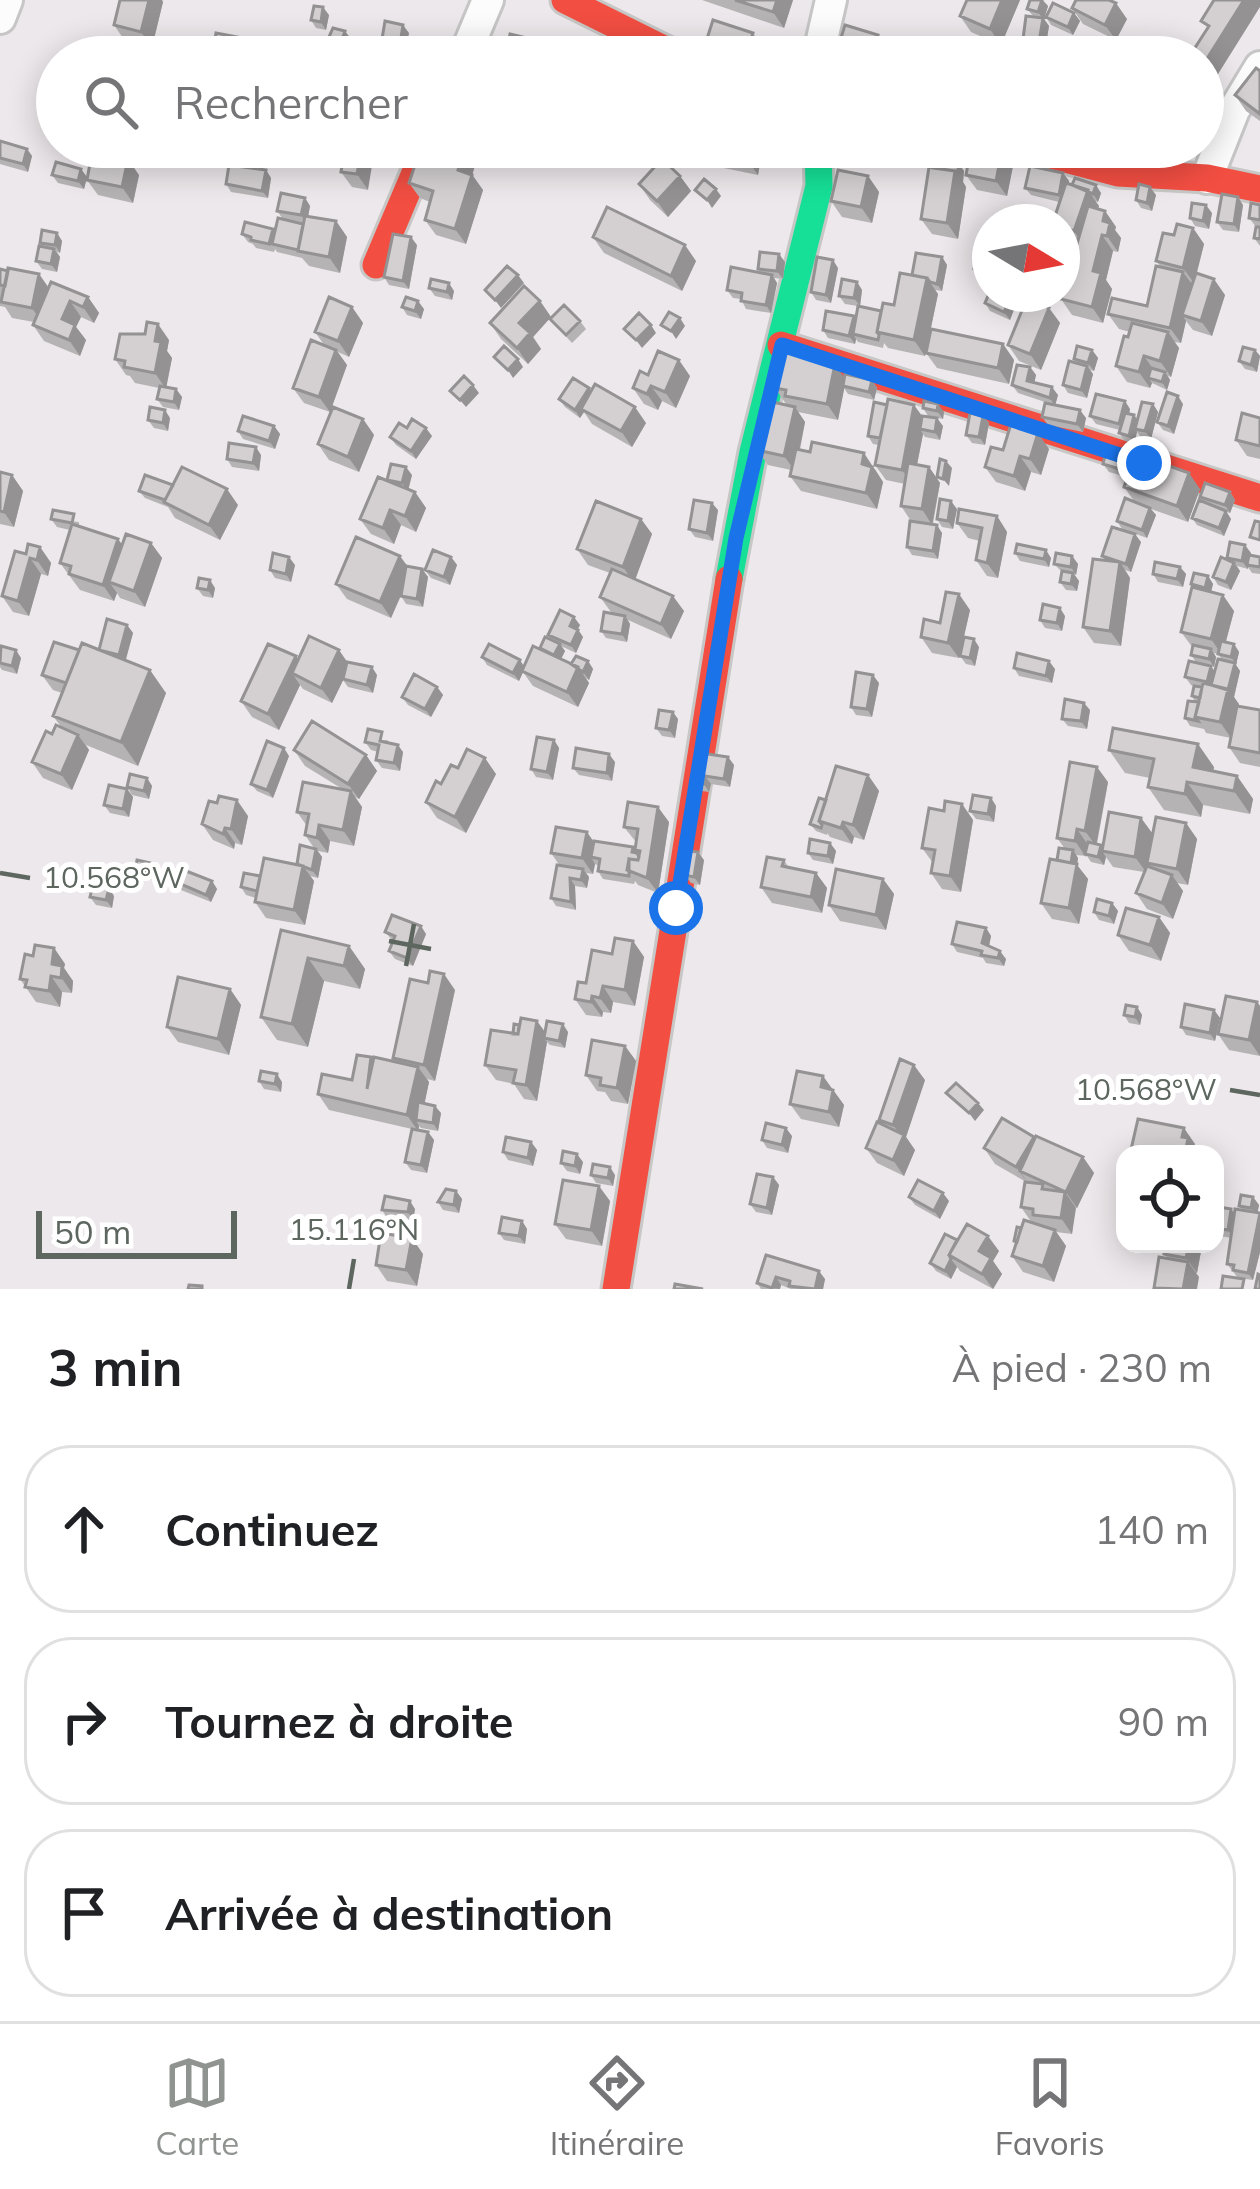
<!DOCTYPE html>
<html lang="fr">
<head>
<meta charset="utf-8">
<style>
	body { margin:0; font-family:Mulish,sans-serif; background:#f6f6f6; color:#202124 }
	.controls { position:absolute; right:36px; bottom:36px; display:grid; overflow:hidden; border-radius:24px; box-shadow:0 6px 30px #0003 }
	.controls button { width:108px; height:108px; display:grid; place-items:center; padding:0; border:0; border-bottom:3px solid #e0e0e0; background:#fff; color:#202124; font:60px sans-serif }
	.compass { position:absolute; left:972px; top:204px; width:108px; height:108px; border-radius:50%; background:#fff; box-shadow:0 6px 30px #0003; rotate:100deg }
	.scale { position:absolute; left:36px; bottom:30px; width:201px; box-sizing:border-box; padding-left:12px; border:6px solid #5d665f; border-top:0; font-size:33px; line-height:42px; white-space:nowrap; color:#5d665f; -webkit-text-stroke:9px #fff; paint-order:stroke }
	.stop { position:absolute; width:36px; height:36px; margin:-27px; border:9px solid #1a73e8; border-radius:50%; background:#fff }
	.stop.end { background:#1a73e8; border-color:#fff; box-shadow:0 3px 12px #0008 }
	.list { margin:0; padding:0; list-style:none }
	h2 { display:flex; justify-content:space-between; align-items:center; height:156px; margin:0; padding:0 48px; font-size:51px }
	h2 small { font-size:39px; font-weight:400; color:#757577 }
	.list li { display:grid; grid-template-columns:78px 1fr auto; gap:36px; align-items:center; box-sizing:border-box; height:168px; margin:0 24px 24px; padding:0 24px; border:3px solid #e0e0e0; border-radius:48px }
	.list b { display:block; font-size:45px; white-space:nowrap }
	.list em { font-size:39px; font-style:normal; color:#757577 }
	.icon { flex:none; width:66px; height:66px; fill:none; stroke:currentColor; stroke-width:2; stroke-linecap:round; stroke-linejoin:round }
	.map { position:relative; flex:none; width:1260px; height:1289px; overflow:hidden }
	.search { position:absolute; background:#fff; box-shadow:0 6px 30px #0003; left:36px; right:36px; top:36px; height:132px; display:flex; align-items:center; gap:30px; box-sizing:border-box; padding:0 42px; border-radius:66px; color:#757577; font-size:45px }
	.sheet { height:732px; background:#fff }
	nav { display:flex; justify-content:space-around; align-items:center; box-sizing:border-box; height:168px; border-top:3px solid #e0e0e0; background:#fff; font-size:33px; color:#757577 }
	nav a { display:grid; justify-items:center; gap:6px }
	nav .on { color:#8f9490 }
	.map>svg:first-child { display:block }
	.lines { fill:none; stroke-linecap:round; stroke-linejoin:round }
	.street-casing { stroke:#c6c6c6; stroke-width:36 }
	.fast-casing { stroke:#c7c7c6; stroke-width:33 }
	.jam-casing { stroke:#c7c7c6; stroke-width:33 }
	.street { stroke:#fcfcfc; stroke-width:30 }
	.fast { stroke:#16e098; stroke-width:27 }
	.jam { stroke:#f24e42; stroke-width:27 }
	.wall { fill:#b6b3b5; fill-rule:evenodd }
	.shaded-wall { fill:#949293 }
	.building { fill:#d4d0d2; stroke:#949293; stroke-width:3 }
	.route { stroke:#1a73e8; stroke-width:15 }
	.ticks { fill:none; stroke:#5d665f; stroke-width:4.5 }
	.ticks-label { font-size:30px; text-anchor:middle; fill:#5d665f; stroke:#fff; stroke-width:10; stroke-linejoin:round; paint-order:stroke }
</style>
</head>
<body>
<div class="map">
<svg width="1260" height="1289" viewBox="0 0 1260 1289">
	<rect width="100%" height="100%" fill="#ede8eb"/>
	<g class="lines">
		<g class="street-casing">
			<path id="street" d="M0,18l7,-18
				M464,57l24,-57
				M818,57l13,-57
				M1207,178l27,-68 26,-43"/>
		</g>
		<g class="fast-casing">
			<path id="fast" d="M729,579l24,-127 66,-266 -1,-39"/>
		</g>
		<g class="jam-casing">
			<path id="jam" d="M565,0l115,57
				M1020,147l98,26 89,5 53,11
				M376,265l50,-118
				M781,345l479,153
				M616,1289l113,-710"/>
		</g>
		<use href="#street" class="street"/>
		<use href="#fast" class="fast"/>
		<use href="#jam" class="jam"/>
	</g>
	<path class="wall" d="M120,0h42l1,2 -11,45 -27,-6 -11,-16z
		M702,0h91l-9,28z
		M967,0h53l-19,45 -30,-13 -11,-16z
		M1030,0h13l5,6 -4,13 5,7 -4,24 -17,-3 -5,-8 10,-23 -6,-7z
		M1072,8l55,11 -11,21 -33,-16z
		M1074,13l6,8 -7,14 -22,-10 -5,-8z
		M329,15l-3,15 -10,-2 -5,-8z
		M753,33l9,13 12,11h-60l-9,-12z
		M351,39l-7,18 -15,-1 -5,-8z
		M1260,71v50l-14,-10 -11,-16z
		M0,141l27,8 5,7 -4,16 -28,-8z
		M165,147h39l-2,16 -29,-5z
		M345,147l23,43 -16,-3 -11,-15z
		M688,147h75l-5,28 -59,-12z
		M879,147l3,11 -15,5 -6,-8z
		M886,147h24l-3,14 -16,-3 -6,-7z
		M1158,147l-2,15 -11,-2 -6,-8z
		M1002,150l11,16 -6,30 -30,-6 -11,-15z
		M479,152l-7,22 11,16 -17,54 -30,-9 -11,-15 5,-18 -10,-4 -11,-15z
		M959,164l5,7 -1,11 3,5 -8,52 -26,-5 -11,-15z
		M266,170l5,8 -3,20 -37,-6 -5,-8z
		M1063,173l6,8 -1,3 33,9 -3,9 -3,-1 4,5 -1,3 7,2 11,16 -1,3 6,8 -3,14 -5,-1 -7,29 6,9 -9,34 -31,-8 -11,-16 1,-48 12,3 3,-10 -15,-7 -3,-35 -28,-7 -6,-7z
		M52,175l35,2 -3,12 -26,-6z
		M139,175l-6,28 -35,-8 -11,-15z
		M680,176l11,15 -23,26 -18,-17 -11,-16z
		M868,176l11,16 -7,31 -30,-6 -11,-16z
		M1156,195l-4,16 -11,-3 -5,-8z
		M305,198l5,8 -2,10 28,5 11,16 -7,36 -31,-7 -7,-8 -25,-6 -2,-3 -1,3 -18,-4 -3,-4 -5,-2 -6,-8 32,-3 9,-12 -6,-8z
		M1243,205l-4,27 -16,-2 -6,-8z
		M1260,205v41l-6,-8 2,-11 -7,-9z
		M1212,213l-3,16 -14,-3 -5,-8z
		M1193,228l11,16 -7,29 28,22 -13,41 -19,-6 -7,-9 -5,22 -7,-1 5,6 -8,29 -3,-1 2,4 -3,10 -15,-7 -2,5 -23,-6 -11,-16 14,-34 -11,-3 -11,-15 39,-8 13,-40 -4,-5 18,-26z
		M57,233l5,8 -2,12 -3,-1 3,5 -3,15 -15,-3 -6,-8 7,-14 -3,-4z
		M593,237l103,24 -14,30 -78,-38z
		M417,245l-8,44 -20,-4 -5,-8z
		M990,256v24l-11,-3 -5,-8z
		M942,257l5,8 -5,26 -7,-1 3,4 -13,62 -37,-8 -4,-5 -1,5 -25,-6 -2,-3 -1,5 -27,-6 -5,-8 33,-11 2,-13 -13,-2 -6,-8 18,-14 5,8 -2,16 21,5 13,-6 18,-30z
		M785,262l-2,17 -9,-1 3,5 -6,30 -25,-4 -5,-10 -8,-1 -6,-8 33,-18 -2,-3z
		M838,268l-7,35 -15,-3 -5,-8z
		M0,269l39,5 10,14 39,9 11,16 -5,10 -13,-6 -5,10 10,13 -6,16 -36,-15 -11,-16 1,-3 -22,-4 -7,-11 -5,-1z
		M429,288l25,3 -2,9 -17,-4z
		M1029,294l-5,11 25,3 11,15 -19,47 -22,-9 -11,-16 15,-38 -7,-3 -6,16 -20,-9 -5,-8z
		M540,301l11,16 -18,20 8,12 -13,15 -27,-25 -11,-16z
		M352,307l11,16 -14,34 -11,-5 9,13 -17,47 -26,-9 -11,-15 32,-42 -10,-14z
		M402,307l22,2 -3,10 -14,-4z
		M550,319l30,2 6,8 -14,14z
		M169,340l-2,11 5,7 -6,29 10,2 6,8 -3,13 -16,-3 -6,-8 2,-11 -24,-5 -5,-7 -4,-1 -11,-16z
		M1003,344l11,16 -5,24 -72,-16 -11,-15z
		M1092,350l6,8 -4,13 -4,-1 3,4 -6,24 -19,-5 -5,-8 14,-22 -3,-4z
		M1255,350l5,6 -3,16 -12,-3 -6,-8z
		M831,363l13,15 28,2 5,8 -3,12 -26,-6 -4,-6 -6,32 -40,-8 7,10 -5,28 75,19 8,13 -6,27 -76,-18 -11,-15 1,-6 -23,-5 -11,-15 35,-44 -6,-2 -11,-16z
		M1030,367l6,8 -2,8 24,12 -3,10 31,13 -3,14 -35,-7 -6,-8 6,-14 -30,-10 -6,-8z
		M648,375l42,1 -14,32 -14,-7 -4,9 -14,-6 -11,-16z
		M589,388l2,3 55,32 -14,24 -40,-23 -8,-12 -4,6 -15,-11 -6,-8z
		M1153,404l5,8 -7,27 -11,-3 -3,-4 -3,12 -9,-3 -6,-8 1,-3 -24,-6 -6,-8 40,-7 -1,5 5,1 3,5z
		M1183,404l-9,30 -11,-4 -6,-8z
		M923,408l21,4 -1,7 -15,-3z
		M922,416l21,10 -3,14 -15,-3 -2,-3 -6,31 12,2 11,16 -7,41 9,9 -4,26 -26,-4 -5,-8 4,-26 -10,-15 4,-22 -19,-4 -11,-15 4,-20 -6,-1 -5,-8z
		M983,416l6,7 -4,22 -13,-2 -6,-8z
		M170,418l-2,13 -14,-3 -6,-8z
		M1260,418v41l-13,-3 -11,-16z
		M363,419l11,16 -15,37 -30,-12 -11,-16z
		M274,426l6,8 -5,15 -32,-10 -5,-8z
		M407,428l25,8 -16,23 -20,-14 -6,-8z
		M1049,449l-8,26 -10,-3 -6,19 -29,-9 -11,-15 18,-17z
		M261,455l-2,16 -27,-4 -5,-8z
		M1129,458l3,4 68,27 -12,33 -37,-13 5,6 -9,23 -25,-9 -5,-8 17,-20 -10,-14 3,-10 -18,-5 -6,-8z
		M0,472l12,3 11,16 -9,36 -14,-3z
		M412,475l-4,14 7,3 11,16 -10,24 -15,-7 -7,19 -23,-10 -11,-15 28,-38z
		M139,491l99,14 -18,35 -45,-22 -7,-11 -23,-9z
		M1230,492l5,8 -5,13 -4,-1 5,7 -7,17 -27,-11 -5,-7 12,-16 -4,-5z
		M957,509l-4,20 -11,-2 -5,-8z
		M718,510l-5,31 -18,-4 -6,-8z
		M997,516l10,16 -9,46 -11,-2 -11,-16 4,-19 -12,-3 -11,-15z
		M51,519l28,3v4l43,19 29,-2 11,15 -17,49 -25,-9 -3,-5 -3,8 -34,-11 -20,-27 10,-33 -13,-3z
		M641,519l11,15 -17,45 49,32 -13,28 -43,-19 2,4 -3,18 -21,-4 -5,-7 14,-17 -4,-2 -11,-15 10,-24 -22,-8 -11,-16z
		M1141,542l-10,30 -6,-2 5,8 -9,68 -27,-3 -11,-16 22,-67 -3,-4z
		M40,547l11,16 -3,13 -7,-2 -12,42 -16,-4 -11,-16 24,-42z
		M1015,553l36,5 -2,9 -29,-6z
		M1251,553l-1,3 10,1v17l-8,-1 -4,-6v2l-11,-3 3,5 -9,19 -13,-5 -5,-8 16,-16 -2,-3z
		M1072,556l6,8 -2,11 -2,-1 5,7 -2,10 -11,-1 -6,-8 2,-10 -8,-8z
		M451,557l6,8 -7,20 -19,-7 -6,-8z
		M295,565l-4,17 -16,-4 -5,-8z
		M407,566l15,3 6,8 -5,30 -17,-3 -5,-8 -10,22 -44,-19 -11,-15z
		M1180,567l6,7 -3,13 -25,-5 -5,-8z
		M1208,576l5,8 -2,8 23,19 -8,31 8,2 5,8 -3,13 4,6 -6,26 4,9 22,4v57l-20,-4 -11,-16 2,-9 -25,-5 -2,-4 -14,-3 -5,-8 10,-16 -3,-6 2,-10 -3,-1 -6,-8 11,-15 -5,-7 2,-7 -12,-16 12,-45 -2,-3zM1214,653l4,1 4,6 -8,11 -3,-5 3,1 2,-10z
		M197,588h18l-2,10 -10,-2z
		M970,610l-11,48 -27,-5 -11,-16 19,-14z
		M1065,616l-3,15 -17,-3 -5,-8z
		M127,625l6,8 -8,28 41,32 -28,73 -52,-21 3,5 -17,40 -29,-12 -11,-16 20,-28 10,-6 -9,-12 9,-23 -9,-3 -11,-15 57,-25z
		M580,625l-2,4 5,8 -7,16 -15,-7 4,5 -4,8 10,5 17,-3 5,8 -4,11 -3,-2 3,5 -11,24 -45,-21 -10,-14 -4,9 -32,-16 -5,-8 42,9 28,-26 -4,-5z
		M1,646l20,12 -4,16 -15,-4 -2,-3z
		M979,647l-4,19 -9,-2 -6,-8z
		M298,660l49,2 30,13 -4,18 -25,-6 -5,-7 -11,23 -29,-14 -3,-4 -21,45 -27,-13 -11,-16z
		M1014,668l41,1 -3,14 -33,-7z
		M879,683l-7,34 -16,-2 -5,-8z
		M437,687l6,8 -12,22 -23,-12 -6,-8z
		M1090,710l-3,19 -19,-3 -6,-7z
		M678,719l-3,19 -13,-2 -6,-8z
		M388,740l-1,2 16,10 -3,19 -18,-3 -6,-8 2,-8 -7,-2 -6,-8z
		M554,740l5,8 -6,32 -17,-3 -5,-8z
		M294,750l72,5 11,16 -18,28 -4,-2 7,10 -8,39 -24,-5 -2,12 -10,-2 4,6 -4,21 -8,-2 4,5 -9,44 -39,-7 -11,-16 1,-4 -10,-3 -5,-8 19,-11 37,-12 17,-16 -9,-13 2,-9 -10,-14 47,-22 -39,-24z
		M1109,750l105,17 -1,4 24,5 16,23 -3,15 -47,-9 -2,12 -37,-7 -16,-23 2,-9 -25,-5z
		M289,756l-16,42 -16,-7 -6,-7z
		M728,757l6,8 -4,22 -19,-3 -2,8 -7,-1 -6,-8z
		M615,762l-3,19 -33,-6 -6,-7z
		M458,768l38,6 -30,59 -29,-15 -11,-16 15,-18z
		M868,775l11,16 -15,49 -10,-3 -2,7 -22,-7 -3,-4v2l-11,-4 -6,-7 16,-24z
		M147,778l5,8 -3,13 -17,-4 -5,-8z
		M1108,782l-11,62 6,3 38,-29 11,15 34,-10 11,16 -9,46 -11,-2 6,8 -10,28 -26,-10 -11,-16 8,-21 -31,-5 -7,-10 -2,8 -13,-3 -4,-6 -11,-1 2,3 -1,7 11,14 -9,45 -27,-5 -11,-16 16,-43 8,-11 -8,-11z
		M127,789l6,8 -4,20 -19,-4 -6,-8z
		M991,798l5,8 -2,16 -18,-3 -6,-8z
		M962,804l11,16 -12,72 -19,-3 -11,-16 2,-10 -11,-15 22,-37z
		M248,816l-6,29 -7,-2 -1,6 -21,-9 -11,-16z
		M669,822l-11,71 -20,-8 -3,-4 -1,3 -31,-5 -5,-8 1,-5 -4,-2 -2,10 -7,-1 3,4 -2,11 -12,-2 1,24 -20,-4 -5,-8 9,-32 -9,-13 43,-11 41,8 1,-8 -12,-15z
		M830,843l6,8 -3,13 -20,-4 -5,-7z
		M704,860l-4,25 -9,-2 -6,-8z
		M784,860l5,8 27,5 11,15 -5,25 -50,-10 -11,-16z
		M135,870l21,1 -2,9 -13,-2z
		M883,879l11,15 -8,36 -46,-9 -11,-16z
		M212,881l5,8 -6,13 -30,-12 -5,-8z
		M114,896l-2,12 -16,-3 -6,-8z
		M1112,903l6,8 -4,13 -15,-4 -5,-8z
		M1159,917l11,16 -9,28 -32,-10 -11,-16z
		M986,928l5,8 -2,10 17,13 -2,7 -18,-3 -3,-5 -26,-6 -5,-8z
		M281,930l68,16 16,23 -5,20 -36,-8 -16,66 -31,-7 -16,-23z
		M385,932l41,2 -13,32 -18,-7 -6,-8 4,-10z
		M633,941l11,16 -9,49 -22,-4 -2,11 -8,-1 -1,5 -16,-2 -11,-16 37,-45z
		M54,948l11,16 -1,4 9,13 -1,12 -10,-1 -2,15 -24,-5 -16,-23 13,-23z
		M230,989l11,16 -12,50 -51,-13 -11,-15z
		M455,990l-20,91 -8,-2 2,3 -5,22 17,9 -3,18 -17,-3 -2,-2v4l9,2 6,8 -7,33 -16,-3 -6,-8 7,-33 -83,-19 -11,-16 34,-14 19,-23 2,4 22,1 -2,-4z
		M1257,1002l3,4v50l-31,-6 -11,-16z
		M1137,1007l5,8 -2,10 -11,-2 -5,-8z
		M1214,1010l6,8 -5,23 -29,-6 -5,-8z
		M545,1032h23l-3,16 -15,-3 -3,-3 -10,59 -13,-2 -10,-15 -18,-4 -11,-15 28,-31z
		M625,1046l11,15 -8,43 -17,-3 -6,-9 -8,-1 -11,-16z
		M925,1080l-19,57 9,13 -11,26 -27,-13 -11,-15 16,-23 -3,-5z
		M259,1081l23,1 -1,10 -17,-3z
		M832,1089l12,16 -5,22 -38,-8 -11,-15z
		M792,1136l-4,17 -21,-5 -5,-8z
		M1035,1138l48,19 11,16 -17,35 -2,-1 -3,27 -16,-2 10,14 -12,36 -31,-10 -11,-16 4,-12 -2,-3 26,-16 -8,-2 -11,-16 5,-25 -31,-18 -11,-16z
		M531,1142l6,8 -4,16 -25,-6 -5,-8z
		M583,1162l-3,12 -13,-3 -6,-8z
		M591,1175h24l-2,11 -17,-3z
		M773,1177l6,8 -7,30 -16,-3 -6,-8z
		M456,1191l6,8 -3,14 -16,-3 -5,-8z
		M909,1197l40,4 -9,18 -25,-14z
		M1253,1197l6,8 -2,8h3v39l-7,28 -15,-2 -11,-14 4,-26 -15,-3 -1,-17 19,-4 8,-4 -3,-4z
		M610,1201l-8,45 -36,-7 -11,-15z
		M415,1209l-2,11 -26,-2 -5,-8z
		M522,1221l5,8 -2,15 -21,-4 -5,-7z
		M957,1240l42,11 -6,10 9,13 -9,15 -33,-18 -3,-4 -6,12 -15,-8 -6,-8z
		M1165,1244h44v4l-7,-2 -5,27h-2l4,4 -32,-19 -3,-4z
		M423,1254l-6,32 -30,-5 -11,-16z
		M766,1255l59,24 -2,10h-32l-10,-4 -1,4h-19l-4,-6z"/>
	<path class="shaded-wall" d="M149,0h13l1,2 -11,45 -11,-15z
		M777,0h16l-9,28 -11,-16z
		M1002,0h18l-19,45 -11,-16z
		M1042,0l6,6 -4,13 5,7 -4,24 -6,-8 4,-23 -5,-7z
		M1244,0h16v7l-57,91v-33z
		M1116,3l11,16 -11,21 -11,-15z
		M323,7l6,8 -3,15 -5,-8z
		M1074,13l6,8 -7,14 -5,-8z
		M403,25l6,8 -4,24h-7z
		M345,31l6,8 -7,18h-1l-5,-6z
		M878,35l11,16 -2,6h-16z
		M242,38l6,8 -2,11h-7z
		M552,44l9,13h-12z
		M191,147h13l-2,16z
		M362,147h13l-7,43 -11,-16z
		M465,147h11l3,5 -10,34 -11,-16z
		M743,147h20l-5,28 -16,-23z
		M903,147h7l-3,14 -6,-8z
		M1151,147h7l-2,15 -6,-8z
		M27,149l5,7 -4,16 -5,-8z
		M1002,150l11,16 -6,30 -11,-15z
		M128,159l11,16 -6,28 -11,-16z
		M959,164l5,7 -1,11 3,5 -8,52 -11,-16 8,-52z
		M81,169l6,8 -3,12 -6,-8z
		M266,170l5,8 -3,20 -6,-7z
		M1063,173l6,8 -5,22 -5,-8z
		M472,175l11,15 -17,54 -11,-15z
		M680,176l11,15 -23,26 -11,-16z
		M868,176l11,16 -7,31 -11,-16z
		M1096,185l5,8 -3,9 -5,-8z
		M1150,187l6,8 -4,16 -5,-8z
		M716,189l5,7 -9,12 -5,-8z
		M1088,190l11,16 -14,41 -11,-16z
		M1238,197l5,8 -4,27 -5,-8z
		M305,198l5,8 -3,17 -6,-8z
		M1206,205l6,8 -3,16 -6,-8z
		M1105,211l11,16 -1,3 6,8 -3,14 -11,-16 -4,-15z
		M336,221l11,16 -7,36 -11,-16z
		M1193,228l11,16 -10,39 -11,-15z
		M57,233l5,8 -2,12 -5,-8z
		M1102,235l11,16 -7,29 6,9 -9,34 -11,-16 1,-36z
		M411,237l6,8 -8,44 -6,-8z
		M685,245l11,16 -14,30 -11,-15z
		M54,249l6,8 -3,15 -6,-8z
		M779,254l6,8 -2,17 -6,-8z
		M942,257l5,8 -5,26 -5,-7z
		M833,260l5,8 -7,35 -5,-8z
		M1183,272l11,15 -12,28 4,6 -5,22 -11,-15z
		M39,274l11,16 -7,34 -11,-16z
		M518,275l6,8 -23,25 -6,-8z
		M772,275l5,8 -6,30 -5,-8z
		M927,278l11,16 -13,62 -11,-16z
		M1214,279l11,16 -13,41 -11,-15z
		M857,282l5,8 -2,16 -6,-8z
		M449,283l5,8 -2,9 -5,-8z
		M1020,294h9l-5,13 -6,-7z
		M88,297l11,16 -5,10 -11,-16z
		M1011,297l5,7 -6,16 -6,-8z
		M70,301l11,16 -5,10 10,13 -6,16 -11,-16 -7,-21z
		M418,301l6,8 -3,10 -6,-8z
		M540,301l11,16 -18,20 8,12 -13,15 -11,-16 2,-25z
		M352,307l11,16 -14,34 -11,-16z
		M1049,308l11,15 -19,47 -11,-16z
		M854,316l5,8 -6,10 3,5 -1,5 -6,-8z
		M680,318l5,8 -9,13 -5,-8z
		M158,324l11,16 -2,11 5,7 -6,31 -11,-16v-32z
		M651,325l5,8 -14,15 -6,-8z
		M1168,332l11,16 -8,29 -11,-16z
		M1003,344l11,16 -5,24 -11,-16z
		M336,350l11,15 -17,47 -11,-15z
		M1092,350l6,8 -4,13 -6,-8z
		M1255,350l5,6 -3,16 -6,-7z
		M825,355l9,13 1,-4 11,16 -8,40 -11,-16 -4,-42z
		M1144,356l11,16 -7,6 4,5 -2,5 -11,-16z
		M518,359l5,8 -10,11 -5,-8z
		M679,360l11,16 -14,32 -11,-16z
		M1087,366l6,8 -6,24 -6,-8z
		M1030,367l6,8 -3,14 -6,-8z
		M1165,372l5,8 -3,10 -5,-8z
		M872,380l5,8 -3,12 -5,-8z
		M473,385l6,8 -13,14 -6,-7z
		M651,386l11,15 -4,9 -11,-16z
		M1052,387l6,8 -3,11 -5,-8z
		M589,388l5,8 -13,13 3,3 -4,6 -5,-8z
		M176,389l6,8 -3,13 -5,-8z
		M1178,396l5,8 -9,30 -6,-8z
		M1125,401l5,8 -5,23 -6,-8z
		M938,404l6,8 -1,7 -6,-8z
		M1153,404l5,8 -7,27 -6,-8z
		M914,405l11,15 -5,9 3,5 -10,51 -11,-15z
		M635,407l11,16 -14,24 -11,-16z
		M795,407l10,15 -10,49 -11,-15z
		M165,410l5,8 -2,13 -5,-8z
		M1080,410l6,8 -3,14 -6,-8z
		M1134,415l6,8 -5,6 2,3 -3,12 -5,-8z
		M983,416l6,7 -4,22 -6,-8z
		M937,418l6,8 -3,14 -5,-8z
		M363,419l11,16 -15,37 -11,-15z
		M274,426l6,8 -5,15 -6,-8z
		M426,428l6,8 -16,23 -5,-8z
		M1038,433l11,16 -8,26 -11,-16z
		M256,447l5,8 -2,16 -6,-8z
		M864,453l19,29 -6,27 -11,-16 -4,-29z
		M1020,456l11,16 -6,19 -11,-15z
		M946,461l6,7 -3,18 -6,-7z
		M406,467l6,8 -4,16 -6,-8z
		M929,467l11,16 -8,42 -10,-16z
		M1189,473l11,16 -12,33 -11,-16z
		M12,475l11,16 -9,36 -10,-15z
		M227,489l11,16 -18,35 -11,-15z
		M415,492l11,16 -10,24 -11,-16z
		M1230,492l5,8 -5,13 -5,-8z
		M951,501l6,8 -4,20 -5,-8z
		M712,503l6,7 -5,31 -6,-8z
		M1150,508l6,7 -9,23 -5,-8z
		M390,510l11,15 -7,19 -11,-16z
		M1226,511l5,8 -7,17 -5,-8z
		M997,516l10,16 -9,46 -11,-15z
		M641,519l11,15 -18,49 -11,-16z
		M937,525l5,8 -4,26 -5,-8z
		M1135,534l6,8 -10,30 -5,-8z
		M118,539l11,15 -20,28 8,11 -3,8 -11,-16z
		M151,543l11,15 -17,49 -11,-16z
		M1245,545l6,8 -3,16 -6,-8z
		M40,547l11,16 -3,13 -11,-16z
		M1046,550l5,8 -2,9 -5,-8z
		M400,556l11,15 -20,47 -11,-16z
		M1072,556l6,8 -2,11 -5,-8z
		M289,557l6,8 -4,17 -5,-8z
		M451,557l6,8 -7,20 -6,-8z
		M30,558l11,16 -12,42 -11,-15z
		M1120,562l10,16 -9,68 -11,-15z
		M1234,563l6,8 -9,19 -5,-8z
		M1180,567l6,7 -3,13 -6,-8z
		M422,569l6,8 -5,30 -6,-8z
		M1073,573l6,8 -2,10 -6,-7z
		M1208,576l5,8 -3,12 -5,-8z
		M210,580l5,8 -2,10 -5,-8z
		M959,594l11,16 -11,48 -11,-15z
		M1223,595l11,16 -12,44 -11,-16z
		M673,596l11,15 -13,28 -10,-15z
		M1060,608l5,8 -3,15 -5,-8z
		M625,616l5,8 -3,18 -5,-8z
		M574,617l6,8 -5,9 -5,-8z
		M127,625l6,8 -8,30 -6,-8z
		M578,630l5,7 -7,16 -5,-8z
		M974,639l5,8 -4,19 -5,-8z
		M560,644l5,7 -6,12 -5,-8z
		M1234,644l5,8 -3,13 4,6 -6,26 5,7 -8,34 -11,-16 15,-59 -4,-6z
		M1211,649l5,8 -2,10 -5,-8z
		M16,650l5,8 -4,16 -5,-8z
		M339,650l11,16 -18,37 -11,-15z
		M296,656l11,16 -15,1 8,12 -21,45 -11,-16z
		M520,660l5,8 -6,13 -6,-8z
		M588,661l5,8 -4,11 -6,-8z
		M1049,661l6,8 -3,14 -6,-7z
		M1211,666l5,8 -4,16 -5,-8z
		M372,667l5,8 -4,18 -6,-8z
		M578,667l11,16 -11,24 -11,-15z
		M150,670l16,23 -28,73 -17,-24z
		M873,675l6,8 -7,34 -5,-8z
		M437,687l6,8 -12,22 -6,-8z
		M1084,703l6,7 -3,19 -6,-8z
		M673,712l5,7 -3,19 -6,-8z
		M78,735l11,15 -17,40 -11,-16z
		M554,740l5,8 -6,32 -6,-8z
		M1198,744l16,23 -4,19 -17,-19z
		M398,745l5,7 -3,19 -6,-8z
		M284,748l5,8 -16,42 -6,-8z
		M609,754l6,8 -3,19 -5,-8z
		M366,755l11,16 -18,28 -11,-15z
		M728,757l6,8 -4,22 -6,-8z
		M485,758l11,16 -30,59 -11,-16z
		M1097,767l11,15 -12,64 -11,-15z
		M868,775l11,16 -15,49 -11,-15z
		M705,776l6,8 -2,8 -5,-8z
		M1237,776l16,23 -3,15 -16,-23z
		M147,778l5,8 -3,13 -5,-8z
		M1187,782l16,23 -2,12 -16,-23z
		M127,789l6,8 -4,20 -6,-8z
		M351,791l11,16 -8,39 -11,-16z
		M991,798l5,8 -2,16 -6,-8z
		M237,800l11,16 -6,29 -11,-16z
		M962,804l11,16 -12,72 -11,-16z
		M658,807l11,15 -11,71 -11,-15z
		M1141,818l11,15 -6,39 -11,-15z
		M843,822l11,15 -2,7 -11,-16z
		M1186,823l11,16 -9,46 -11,-16z
		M319,825l11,16 -2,12 -11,-15z
		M225,828l10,15 -1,6 -11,-15z
		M1077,829l11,16 -2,12 -11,-16z
		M587,832l11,16 -7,9 4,7 -2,10 -11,-16z
		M830,843l6,8 -3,13 -5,-8z
		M1101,845l5,7 -4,-1 4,6 -2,8 -6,-8z
		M316,849l6,8 -4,21 -6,-8z
		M1073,850l5,8 -1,7 11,14 -9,45 -10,-16z
		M698,852l6,8 -4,25 -6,-8z
		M150,863l6,8 -2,9 -5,-7z
		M303,866l11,15 -9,44 -11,-15z
		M583,869l6,8 -2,11 -6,-8z
		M816,873l11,15 -5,25 -11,-16z
		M1172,875l11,16 -10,28 -11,-16z
		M570,878l5,8 1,24 -5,-8z
		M883,879l11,15 -8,36 -10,-15z
		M212,881l5,8 -6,13 -5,-7z
		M109,888l5,8 -2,12 -6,-8z
		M1112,903l6,8 -4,13 -5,-8z
		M1159,917l11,16 -9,28 -11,-16z
		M421,926l5,8 -13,32 -6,-8z
		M986,928l5,8 -3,15 -6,-8z
		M633,941l11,16 -9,49 -10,-16z
		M349,946l16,23 -5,20 -16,-23z
		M54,948l11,16 -1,4 9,13 -1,12 -20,-29z
		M1000,951l6,8 -2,7 -6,-8z
		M308,958l16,23 -16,66 -16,-23z
		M444,974l11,16 -20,91 -11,-16z
		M51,976l11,16 -2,15 -11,-16z
		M603,986l10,16 -2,11 -11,-15z
		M230,989l11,16 -12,50 -11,-16z
		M592,996l11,16 -1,5 -11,-15z
		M1257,1002l3,4v50l-11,-16z
		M1137,1007l5,8 -2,10 -5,-8z
		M1214,1010l6,8 -5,23 -5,-8z
		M537,1021l11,15 -4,2 3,4 -10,59 -11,-16z
		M563,1024l5,8 -3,16 -6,-7z
		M625,1046l11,15 -8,43 -11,-16z
		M914,1065l11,15 -19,57 9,13 -11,26 -11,-16 10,-21 -10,-14z
		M418,1067l11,15 -8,39 -5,-1 3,6 -1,5 -11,-16z
		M277,1074l5,8 -1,10 -6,-8z
		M823,1076l21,29 -5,22 -10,-15 -8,-25z
		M978,1103l6,7 -9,11 -6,-8z
		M435,1106l6,7 -3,18 -5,-8z
		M786,1128l6,8 -4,17 -6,-8z
		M1184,1128l11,16 -1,3 5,7h-14l-3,-17z
		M428,1132l6,8 -7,33 -6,-8z
		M1034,1137l-14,34 7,11 -11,-15z
		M531,1142l6,8 -4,16 -5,-8z
		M577,1154l6,8 -3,12 -5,-8z
		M1083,1157l11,16 -17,35 -11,-16z
		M610,1167l5,8 -2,11 -5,-8z
		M773,1177l6,8 -7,30 -5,-7z
		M599,1186l11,15 -8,45 -11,-16z
		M456,1191l6,8 -3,14 -5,-8z
		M1065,1192l11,16 -4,26 -11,-16z
		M943,1193l6,8 -9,18 -6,-8z
		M1253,1197l6,8 -2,11 -6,-8z
		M410,1201l5,8 -2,11 -5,-8z
		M1231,1209l6,8 -4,21 -5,-8z
		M1260,1220v32l-7,28 -5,-7z
		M522,1221l5,8 -2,15 -6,-8z
		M1055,1230l11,16 -12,36 -11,-16z
		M988,1236l11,15 -6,10 9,13 -9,15 -11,-15 -3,-23z
		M412,1238l11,16 -6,32 -11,-16z
		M1189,1244h11l2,2 -5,27 -11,-15z
		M951,1259l6,8 -6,12 -6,-8z
		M1188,1262l11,15 -2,12h-14z
		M819,1271l6,8 -2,10h-8z
		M776,1277l5,8 -1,4 -8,-1z"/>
	<path class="building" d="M120,0h29l-8,32 -27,-7z
		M735,0h42l-4,12z
		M967,0h35l-12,29 -30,-13z
		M1030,0h12l-4,12 -11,-3z
		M1076,0h33l7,3 -11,22 -33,-17z
		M1214,0h30l-41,65v-8h-14l20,-31 -8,-5z
		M1053,3l21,10 -6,14 -22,-10z
		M314,6l9,1 -2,15 -10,-2z
		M1026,16l17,2 -4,24 -16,-3z
		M713,20l40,13 -3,9 18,6 -3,9h-22l-38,-12z
		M385,21l18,4 -5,32h-19z
		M845,25l33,10 -7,22h-26l-9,-3z
		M333,28l12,3 -7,20 -14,-3z
		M216,33l26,5 -3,19h-27z
		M510,34l42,10 -3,13h-44z
		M912,44l45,11 -1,2h-48z
		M495,45l12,2 -2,10h-12z
		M1256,68l4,3v43l-25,-19z
		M0,141l27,8 -4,15 -23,-6z
		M345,147h17l-5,27 -16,-2z
		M421,147h44l-7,23 14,5 -17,54 -30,-9 8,-29 -24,-8z
		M718,147h25l-1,5z
		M859,147h17l1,3 -16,5z
		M886,147h17l-2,6 -16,-2z
		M971,147l31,3 -6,31 -30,-6z
		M1140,147h11l-1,7 -11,-2z
		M92,152l36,7 -6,28 -35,-7z
		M662,159l18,17 -23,25 -18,-17z
		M934,160l25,4 -2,10 -2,-3 -22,-3z
		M56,162l25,7 -3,12 -26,-6z
		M229,165l37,5 -4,21 -36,-7z
		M1030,166l33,7 -4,22 -34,-7z
		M929,167l26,4 -8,52 -26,-4z
		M838,170l30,6 -7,31 -30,-6z
		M1075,178l21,7 -3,9 -21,-9z
		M704,179l12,10 -9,11 -12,-10z
		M1066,183l22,7 -14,41 -12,-4v-5h-9z
		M1139,184l11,3 -3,16 -11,-3z
		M281,193l24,5 -4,17 -24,-4z
		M1222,194l16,3 -4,27 -17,-2z
		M1192,203l14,2 -3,16 -13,-3z
		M1251,203l9,2v15l-11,-2z
		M1088,206l17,5 -2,10 7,2 -3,13 -5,-1 -9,36 8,2 -9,34 -31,-8z
		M607,207l78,38 -14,31 -78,-39z
		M1019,211l20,4 -1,7h-21z
		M305,216l31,5 -7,36 -31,-6z
		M278,218l25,6 -5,26 -26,-6z
		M245,222l28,7 -4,15 -18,-4v-3l-9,-3z
		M1177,224l16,4 -10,40 -27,-7 7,-28 11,2z
		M1256,227h4v12l-6,-1z
		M42,230l15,3 -2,12 -15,-2z
		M393,234l18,3 -8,44 -19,-4z
		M39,246l15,3 -3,15 -15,-3z
		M1062,251l12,3 -9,32 -3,-1z
		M760,252l19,2 -2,17 -19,-2z
		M978,252l12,4v17l-16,-4z
		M916,253l26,4 -5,27 -7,-2 -3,-4 -15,-3z
		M817,257l16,3 -7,35 -15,-3z
		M507,266l11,9 -23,25 -10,-10z
		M1156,266l27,6 -13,56 -62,-14 4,-16 35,8z
		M731,267l41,8 -6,30 -25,-4 1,-8 -15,-3z
		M8,268l31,6 -7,34 -31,-6z
		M0,269l8,2 -3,15 -5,-1z
		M900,273l27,5 -13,62 -37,-8 6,-29 11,2z
		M1196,273l18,6 -13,42 -19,-6z
		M431,279l18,4 -2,9 -18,-4z
		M842,279l15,3 -3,16 -15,-2z
		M51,282l37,15 -5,10 -13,-6 -8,18 13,6 -6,15 -36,-15z
		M524,286l16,15 -21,22 11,10 -13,15 -27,-25z
		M990,291v3h30l-2,6 -7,-3 -7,15 -19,-9z
		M329,297l23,10 -14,34 -23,-9z
		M406,297l12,4 -3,10 -13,-4z
		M1027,298l22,10 -19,46 -22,-9z
		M564,305l16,16 -14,14 -16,-16z
		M858,306l23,5 -4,21 2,3 -1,5 -25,-6z
		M826,311l28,5 -5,20 -26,-6z
		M669,312l11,6 -9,13 -10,-6z
		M639,313l12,12 -15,15 -12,-11z
		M147,322l11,2 -3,17 6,1 -6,31 -31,-6 1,-6 -10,-2 5,-25h25z
		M1132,323l36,9 -8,29 -16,-5 -5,16 -23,-6 8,-30 4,1z
		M931,329l72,15 -5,24 -72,-15z
		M311,340l25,10 -17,47 -26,-9z
		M504,346l14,13 -10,11 -14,-13z
		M1077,346l15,4 -4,13 -14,-4z
		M1243,347l12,3 -4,15 -12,-4z
		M782,350l43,5 -2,7 12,2 -8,40 -42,-8 1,-6 -11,-2z
		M658,351l21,9 -14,32 -14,-6 -4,8 -14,-6 7,-17 8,4z
		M1069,361l18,5 -6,24 -18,-5z
		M1017,365l13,2 -3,14 25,6 -2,11 -38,-13z
		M1151,368l14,4 -3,10 -14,-4z
		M845,374l27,6 -3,12 -26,-6z
		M464,376l9,9 -13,15 -10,-9z
		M573,378l16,10 -14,22 -16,-11z
		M595,384l40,23 -14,24 -40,-22z
		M160,386l16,3 -2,13 -17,-3z
		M1167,392l11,4 -10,30 -11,-4z
		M1096,394l29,7 -6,23 -29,-8z
		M888,399l26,6 -12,65 -27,-5z
		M768,401l27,6 -11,49 -27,-6z
		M924,401l14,3 -1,7 -14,-3z
		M874,402l13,3 -7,33 -12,-2z
		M1142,402l11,2 -8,27 -10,-2z
		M1045,403l35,7 -3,14 -35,-7z
		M150,407l15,3 -2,13 -15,-3z
		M333,407l30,12 -15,38 -30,-13z
		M970,413l13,3 -4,21 -13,-2z
		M1125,413l9,2 -5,21 -10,-3z
		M1242,413l18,5v28l-24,-6z
		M243,416l31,10 -5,15 -31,-10z
		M922,416l15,2 -2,14 -15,-3z
		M412,419l14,9 -15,23 -21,-14 9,-14 8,5z
		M1011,424l27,9 -8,26 -10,-3 -6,20 -29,-9 6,-20 12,3z
		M812,442l52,11 -2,11 10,3 -6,26 -76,-17 6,-27 14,3z
		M229,443l27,4 -3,16 -26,-4z
		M1106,452l23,6 -3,13 -23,-7z
		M1135,454l54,19 -12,33 -53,-19z
		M940,459l6,2 -3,18 -6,-2z
		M908,463l21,4 -7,42 -21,-3z
		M391,464l15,3 -4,16 -15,-3z
		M182,467l45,22 -18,36 -45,-23z
		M0,472l12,3 -8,37 -4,-1z
		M145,475l28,10 -8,15 -26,-9z
		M378,477l37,15 -10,24 -15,-6 -7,18 -23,-9z
		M1205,483l25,9 -5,13 -25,-8z
		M1125,498l25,10 -8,22 -25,-9z
		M940,499l11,2 -3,20 -11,-2z
		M694,500l18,3 -5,30 -18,-4z
		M1199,500l27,11 -7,17 -27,-10z
		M596,501l45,18 -18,48 -46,-18z
		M959,509l38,7 -10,47 -11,-3 6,-32 -25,-5z
		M53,510l21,4 -2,9 -21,-4z
		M910,521l27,4 -4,26 -26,-4z
		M1255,521l5,1v18l-10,-3z
		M72,524l46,15 -15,46 -34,-11 2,-8 -11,-3z
		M1112,527l23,7 -9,30 -24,-8z
		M126,534l25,9 -17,48 -25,-9z
		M356,537l44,19 -20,46 -44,-18z
		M1230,542l15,3 -3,16 -15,-3z
		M28,544l12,3 -3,13 -7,-2 -12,43 -16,-5 13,-45 11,3z
		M1017,544l29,6 -2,9 -29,-6z
		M433,550l18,7 -7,20 -19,-7z
		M273,553l16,4 -3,17 -16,-4z
		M1056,553l16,3 -1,11 -17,-3z
		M1249,555l11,2v10l-13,-2z
		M1221,557l13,6 -8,19 -13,-5z
		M1093,559l27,3 -10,69 -27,-4z
		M1155,562l25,5 -3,12 -24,-5z
		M406,566l16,3 -5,30 -16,-3z
		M612,569l61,27 -12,28 -61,-27z
		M1062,571l11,2 -2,11 -11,-2z
		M1194,573l14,3 -3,12 -14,-4z
		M199,578l11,2 -2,10 -11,-2z
		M1192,587l31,8 -12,44 -30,-7z
		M946,592l13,2 -11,49 -27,-6 3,-18 16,4z
		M1043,604l17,4 -3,15 -17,-3z
		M560,610l14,7 -4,9 8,4 -7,15 -23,-10z
		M604,612l21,4 -3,18 -21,-3z
		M107,619l20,6 -8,30 -20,-5z
		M309,636l30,14 -18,38 -29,-15z
		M545,637l15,7 -6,11 -14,-7z
		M964,637l10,2 -4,19 -10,-2z
		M1221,641l13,3 -3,13 -13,-3z
		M54,642l25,8 -13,33 -24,-8z
		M82,643l68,27 -29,72 -68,-26z
		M268,644l28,12 -28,58 -27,-13z
		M489,644l31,16 -7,13 -31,-16z
		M1193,645l18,4 -2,10 -18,-4z
		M1,646l15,4 -4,16 -12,-3z
		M533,646l45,21 -11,25 -45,-21z
		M1017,653l32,8 -3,15 -32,-8z
		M576,656l12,5 -5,11 -12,-8z
		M1218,659l17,4 -7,27 -17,-5z
		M1189,661l22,5 -4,16 -22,-5z
		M347,662l25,5 -5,18 -24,-6z
		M856,672l17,3 -6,34 -16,-2z
		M414,674l23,13 -12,22 -23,-12z
		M1203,683l25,6 -8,33 -25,-5z
		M1194,686l8,1 -2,11 -8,-2z
		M1065,699l19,4 -3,18 -19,-2z
		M1188,701l11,1 -4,15 3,4 -13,-3z
		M1237,706l23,4v43l-31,-6z
		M659,710l14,2 -4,18 -13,-2z
		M312,721l54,34 -18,29 -54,-34z
		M56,725l22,10 -17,39 -29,-12 14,-31 6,3z
		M1113,728l85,16 -5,23 44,9 -3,15 -47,-9 -2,12 -37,-7 6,-28 -45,-9z
		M368,729l14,3 -2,9 18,4 -4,18 -18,-3 3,-15 -14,-3z
		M537,737l17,3 -7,32 -16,-3z
		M267,741l17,7 -17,42 -16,-6z
		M576,748l33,6 -2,19 -34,-5z
		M467,749l18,9 -30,59 -29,-15 10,-21 5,3 10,-19 7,3z
		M701,753l27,4 -4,22 -19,-3 -1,8 -8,-1z
		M1070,762l27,5 -12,64 -8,-2 -2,12 -18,-3z
		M836,766l32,9 -15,50 -10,-3 -2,6 -22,-7z
		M130,774l17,4 -3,13 -17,-4z
		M303,782l48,9 -8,39 -24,-5 -2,13 -12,-3 4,-21 -12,-2z
		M109,785l18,4 -4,20 -19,-4z
		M973,795l18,3 -3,16 -18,-3z
		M219,796l18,4 -6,29 -6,-1 -2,6 -21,-10 7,-23 8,2z
		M819,798l7,2 -7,21 3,4 -1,3 -11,-4z
		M945,801l17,3 -12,72 -19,-3 4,-23 -13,-2 7,-40 15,3z
		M628,802l30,5 -11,71 -20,-8 2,-11 9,1 2,-9 -5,-1 3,-21 -14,-2z
		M1109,812l32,6 -6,39 -33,-6z
		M1156,817l30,6 -9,46 -30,-6z
		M556,827l31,5 -5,26 -31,-5z
		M810,839l20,4 -2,13 -20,-3z
		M594,841l39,6 -1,5 5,1 2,4 -1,3 -9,-1v17l-31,-5 2,-12 -9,-2z
		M1088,842l13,3 -3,12 -13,-3z
		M300,845l16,4 -4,21 -15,-6z
		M1059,848l14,2 -2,13 -14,-3z
		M689,851l9,1 -4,25 -9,-2z
		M767,857l17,3 -2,6 34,7 -5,24 -50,-10z
		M264,858l39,8 -9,44 -39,-8z
		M1050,859l27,5 -8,44 -28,-5z
		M137,860l13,3 -1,10 -14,-3z
		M557,865l26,4 -2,11 -11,-2 1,24 -20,-4z
		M1147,866l25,9 -10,28 -26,-10z
		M181,869l31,12 -6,14 -30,-13z
		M836,869l47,10 -7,36 -47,-10z
		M244,873l16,3 -3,15 -16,-4z
		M93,885l16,3 -3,12 -16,-3z
		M1097,899l15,4 -3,13 -15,-4z
		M1126,908l33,9 -9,28 -32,-10z
		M392,915l29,11 -14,32 -18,-7 6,-15 -10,-4z
		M957,922l29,6 -4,15 18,8 -2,7 -17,-3 1,-4 -30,-7z
		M281,930l68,16 -5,20 -36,-8 -16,66 -31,-7z
		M615,938l18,3 -8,49 -22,-4 -3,12 -8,-2 -1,6 -16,-3 3,-17 8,1 6,-33 20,4z
		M35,945l19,3 -2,16 10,2 -1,12 -10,-2 -2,15 -24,-4 2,-7 -7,-1 5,-25 8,2z
		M430,971l14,3 -20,91 -31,-7 17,-79 18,4z
		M178,977l52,12 -12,50 -51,-12z
		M1226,996l31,6 -8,38 -31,-6z
		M1185,1004l29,6 -4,23 -29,-6z
		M1126,1005l11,2 -2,10 -11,-2z
		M521,1018l16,3 -11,64 -13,-2 3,-13 -31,-5 6,-35 27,4z
		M547,1021l16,3 -4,17 -15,-3z
		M514,1024l5,1 -1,9h-5z
		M592,1040l33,6 -8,42 -17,-3 1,-7 -15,-3z
		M357,1055l14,2 -4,32 7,-32 44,10 -11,48 -89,-21 4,-20 30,6z
		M900,1059l14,6 -21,60 -14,-5z
		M261,1071l16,3 -2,10 -16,-3z
		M797,1071l26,5 -2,11 12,3 -4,22 -39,-8z
		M956,1083l22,20 -9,10 -23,-20z
		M418,1102l17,4 -2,17 -17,-3z
		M1002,1118l32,19 -18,30 -32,-19z
		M1138,1119l46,9 -2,9 6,1 -3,16h-55z
		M877,1122l27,13 -11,25 -27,-12z
		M766,1123l20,5 -4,17 -20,-5z
		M412,1129l16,3 -7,33 -16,-3z
		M1036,1136l47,21 -17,35 -46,-21z
		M506,1137l25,5 -3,16 -25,-6z
		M563,1151l14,3 -2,12 -14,-3z
		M593,1164l17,3 -2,11 -17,-3z
		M757,1174l16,3 -6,31 -17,-4z
		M563,1180l36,6 -8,44 -36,-6z
		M918,1180l25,13 -9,18 -25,-14z
		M1025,1182l18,2 -1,5 23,3 -4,26 -28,-3v-6l-12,-2z
		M446,1189l10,2 -2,14 -16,-3z
		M1241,1195l12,2 -2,11 -12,-2z
		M385,1196l25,5 -2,11 -26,-2z
		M1219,1207l12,2 -3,21 -13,-2v-10z
		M1235,1209l25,4 -12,60 -15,-3 1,-5 -7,-1z
		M502,1217l20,4 -3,15 -20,-3z
		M1024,1220l31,10 -12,36 -31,-10z
		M967,1224l21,12 -9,15 12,7 -9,16 -33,-19z
		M1017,1227l4,1 -4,14 -3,-1z
		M381,1233l31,5 -6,32 -30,-5z
		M945,1234l12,6 -8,15 2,4 -6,12 -15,-8z
		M1165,1244h24l-3,14 -22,-4z
		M766,1255l53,16 -4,18 -26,-3 1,-5 -14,-4 -4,11 -15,-5z
		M1159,1257l29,5 -5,27 -29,-1z
		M1258,1274l2,1v14h-5z
		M1223,1276l21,3 -2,10h-21z
		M675,1284l28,5h-29z
		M189,1285l13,1v3h-14z"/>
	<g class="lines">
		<path class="route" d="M676,908l60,-370 46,-193 362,118"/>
	</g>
	<path class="ticks" d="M0,873l30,5M389,941l42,8M406,966l8,-42M1230,1090l30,5M349,1289l5,-30"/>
	<g class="ticks-label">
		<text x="114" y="888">10.568°W</text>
		<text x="1146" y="1100">10.568°W</text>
		<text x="354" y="1240">15.116°N</text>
	</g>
</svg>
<div class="controls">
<button><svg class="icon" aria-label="locate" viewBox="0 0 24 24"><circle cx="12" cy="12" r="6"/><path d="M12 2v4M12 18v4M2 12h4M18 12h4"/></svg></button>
</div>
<svg class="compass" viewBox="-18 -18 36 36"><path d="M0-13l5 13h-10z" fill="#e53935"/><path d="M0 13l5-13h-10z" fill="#757577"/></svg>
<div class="scale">50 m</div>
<div class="stop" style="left:676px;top:908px"></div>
<div class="stop end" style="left:1144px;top:463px"></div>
<div class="search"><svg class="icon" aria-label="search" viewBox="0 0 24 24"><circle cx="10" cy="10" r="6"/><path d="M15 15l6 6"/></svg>Rechercher</div>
</div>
<section class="sheet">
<h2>3 min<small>À pied · 230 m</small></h2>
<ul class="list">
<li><svg class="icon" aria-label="ahead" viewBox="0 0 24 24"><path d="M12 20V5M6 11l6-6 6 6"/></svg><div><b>Continuez</b></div><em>140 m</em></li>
<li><svg class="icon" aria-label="right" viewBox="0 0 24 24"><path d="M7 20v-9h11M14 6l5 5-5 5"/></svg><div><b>Tournez à droite</b></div><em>90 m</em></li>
<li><svg class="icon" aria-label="arrive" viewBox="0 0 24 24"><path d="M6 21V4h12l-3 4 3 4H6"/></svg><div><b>Arrivée à destination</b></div></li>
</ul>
</section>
<nav>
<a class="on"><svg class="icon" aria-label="map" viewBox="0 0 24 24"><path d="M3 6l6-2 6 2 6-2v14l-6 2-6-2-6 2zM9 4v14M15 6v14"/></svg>Carte</a>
<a><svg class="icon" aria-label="directions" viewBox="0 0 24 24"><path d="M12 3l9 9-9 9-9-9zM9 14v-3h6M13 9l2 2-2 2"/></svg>Itinéraire</a>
<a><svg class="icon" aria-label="saved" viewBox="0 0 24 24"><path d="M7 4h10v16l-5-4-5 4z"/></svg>Favoris</a>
</nav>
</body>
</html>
